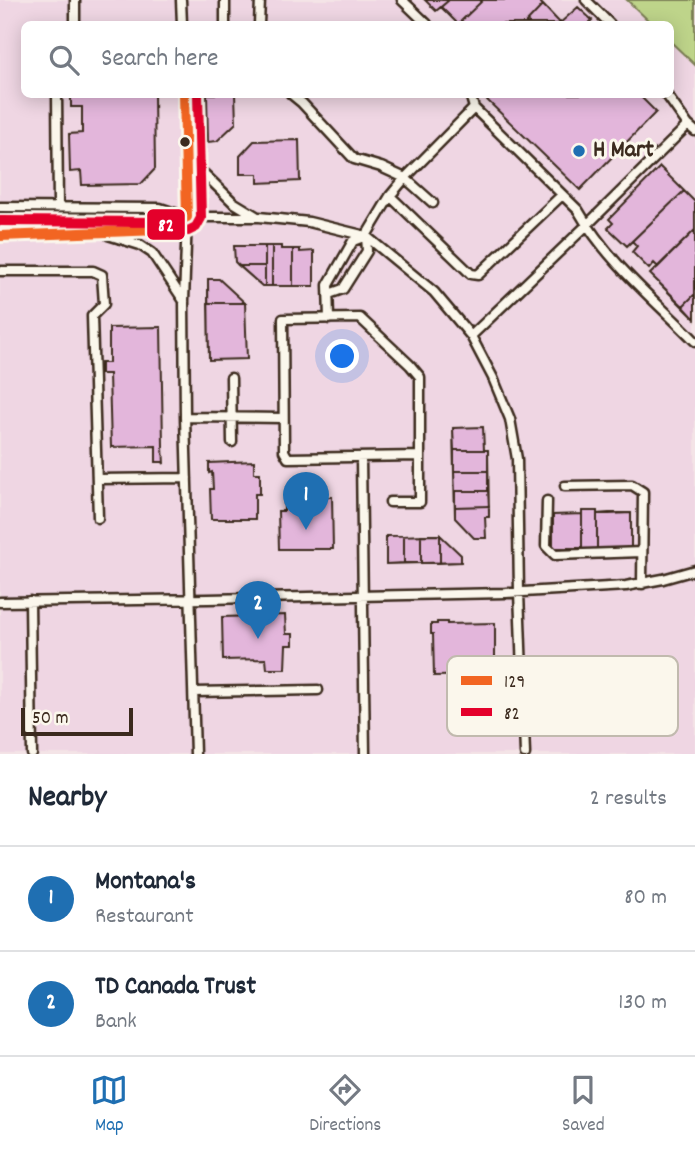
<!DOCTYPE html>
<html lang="en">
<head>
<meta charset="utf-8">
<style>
	body { margin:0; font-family:Dekko,sans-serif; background:#f2f2f3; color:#1f2937 }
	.scale { position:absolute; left:21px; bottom:18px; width:112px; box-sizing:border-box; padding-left:7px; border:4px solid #3b2a1e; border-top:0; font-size:19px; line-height:24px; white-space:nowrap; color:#3b2a1e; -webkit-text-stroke:5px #fbf7ec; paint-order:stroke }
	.you { position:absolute; left:343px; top:357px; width:24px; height:24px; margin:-18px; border:5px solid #fff; border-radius:50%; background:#1a73e8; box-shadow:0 0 0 10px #1a73e833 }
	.badge { display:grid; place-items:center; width:46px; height:46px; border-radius:50%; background:#1f6fb2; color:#fff; font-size:23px; font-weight:700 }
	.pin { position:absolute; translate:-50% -58px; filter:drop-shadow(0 2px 4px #0008) }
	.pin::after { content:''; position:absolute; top:37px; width:24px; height:21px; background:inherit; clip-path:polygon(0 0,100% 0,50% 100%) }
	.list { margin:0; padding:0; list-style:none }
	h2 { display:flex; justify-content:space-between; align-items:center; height:91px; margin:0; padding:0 28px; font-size:30px }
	h2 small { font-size:23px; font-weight:400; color:#747a83 }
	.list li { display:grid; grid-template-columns:46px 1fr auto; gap:21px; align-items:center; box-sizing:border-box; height:105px; padding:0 28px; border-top:2px solid #e0e1e3 }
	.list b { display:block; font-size:26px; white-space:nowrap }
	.list p { margin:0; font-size:23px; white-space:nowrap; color:#747a83 }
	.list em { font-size:23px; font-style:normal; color:#747a83 }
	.icon { flex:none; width:38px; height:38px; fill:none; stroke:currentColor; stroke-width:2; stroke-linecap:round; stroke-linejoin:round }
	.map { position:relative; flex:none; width:695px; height:754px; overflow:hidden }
	.search { position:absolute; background:#fff; box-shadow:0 4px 18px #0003; left:21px; right:21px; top:21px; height:77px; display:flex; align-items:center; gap:18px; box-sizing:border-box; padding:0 24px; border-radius:10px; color:#747a83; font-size:26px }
	.sheet { height:301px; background:#fff }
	nav { display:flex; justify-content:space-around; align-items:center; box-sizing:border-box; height:98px; border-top:2px solid #e0e1e3; background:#fff; font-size:19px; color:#747a83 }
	nav a { display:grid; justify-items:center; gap:4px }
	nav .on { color:#1f6fb2 }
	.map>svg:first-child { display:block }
	.built { fill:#efd6e3 }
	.green { fill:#bed48a; stroke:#7c7f54; stroke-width:2 }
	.building { fill:#e3b6db; stroke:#3b2a1e; stroke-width:2 }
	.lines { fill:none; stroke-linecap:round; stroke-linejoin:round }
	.lane-casing { stroke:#3b2a1e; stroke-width:13 }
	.lane { stroke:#fbf7ec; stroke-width:8 }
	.bus-1-casing { stroke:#fbf7ec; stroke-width:16 }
	.bus-2-casing { stroke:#fbf7ec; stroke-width:16 }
	.bus-1 { stroke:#f26522; stroke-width:10 }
	.bus-2 { stroke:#e4002b; stroke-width:10 }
	.bus-dot { fill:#3b2a1e; stroke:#fbf7ec; stroke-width:2.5 }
	.poi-dot { fill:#1f6fb2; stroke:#fbf7ec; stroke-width:2.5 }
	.labels { text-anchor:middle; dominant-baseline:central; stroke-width:6; stroke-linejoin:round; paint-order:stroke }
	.poi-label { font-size:24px; font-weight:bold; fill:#3b2a1e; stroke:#fbf7ec; text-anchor:start }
	.key { fill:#fbf7ec; stroke:#c1baae; stroke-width:2 }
	.key-label { font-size:19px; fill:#3b2a1e }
	.line-badge { stroke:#fbf7ec; stroke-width:2.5 }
	.badge-label { font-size:19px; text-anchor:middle; font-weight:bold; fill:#fff }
</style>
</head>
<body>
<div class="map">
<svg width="695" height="754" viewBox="0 0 695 754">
	<rect width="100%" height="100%" fill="#f4e4e7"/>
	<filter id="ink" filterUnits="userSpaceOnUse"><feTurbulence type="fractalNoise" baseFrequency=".0143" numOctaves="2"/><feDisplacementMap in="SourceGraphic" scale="14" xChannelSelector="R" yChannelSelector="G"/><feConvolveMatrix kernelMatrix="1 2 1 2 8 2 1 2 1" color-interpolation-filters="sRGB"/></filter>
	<g filter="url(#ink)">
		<path class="built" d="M0,0h627l25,24h-628v70h646l1,-52 24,23v689h-695z"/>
		<path class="green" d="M627,0h68v65l-24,-23 -1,-18h-18z"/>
		<path class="building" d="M425,0h113l22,23 -1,1h-101l-17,-17 -5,4z
			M425,0h24l-13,11z
			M449,0h34l-25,24 -17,-17z
			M483,0h55l5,5 -18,19h-67z
			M543,5l17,18 -1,1h-34z
			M578,7l14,13 -4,4h-29z
			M78,94h76l1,75 -14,15 -59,1 -1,-14 -11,1 -1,-38 13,-1v-26h-11v-11h7z
			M207,94h28l1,29 -19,18 -9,1z
			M492,94h146l18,18 -76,78 -93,-90z
			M299,140l1,41 -42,2v-9h-18v-18l14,-15z
			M660,167l35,35v117l-45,-45 8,-7 -4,-4 -5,6 -17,-17 5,-6 -5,-5 -5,5 -19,-18 5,-5 -4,-4z
			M660,167l24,24 -57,55 -19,-18 5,-5 -4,-4z
			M684,191l11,11v28l-37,37 -4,-4 -5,6 -17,-17 5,-6 -5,-5z
			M695,230v64l-12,12 -33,-32z
			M234,246h47v3h19v3l14,-1v35h-52l-27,-24z
			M234,246h31v20h-26l-4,-4z
			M272,246h9v3h12v37h-21z
			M293,249h7v3l14,-1v35h-21z
			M239,266h26v20h-3z
			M208,279h11l26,24 2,56 -38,1z
			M208,279h11l26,24h-37z
			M695,294v25l-12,-13z
			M208,303h37l2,56 -38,1z
			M161,327l2,119 1,18 -1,-2h-7v-16l-45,1 -2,-73h-8v-11h8v-35z
			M483,427l1,23h4l1,67h-4l1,21h-12l-19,-20 -2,-90z
			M483,427l1,23h-30l-1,-22z
			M454,450h34v21h-34z
			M254,461v12h6v21h-5v25h-44l-1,-30h3l-1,-17 -3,1v-10z
			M454,471h34v20h-33z
			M455,491h33l1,15 -34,1z
			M296,497h36l1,52h-54l-1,-38h6v-11h12z
			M489,506v11h-4l1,21h-12l-19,-20v-11z
			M582,511h15v3h12l22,-1v35h-34v1l-44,-1v-33l29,-1z
			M582,511h15v38h-15z
			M609,513h22v35h-34v-34z
			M582,514v34h-29v-33z
			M421,535h19v28h-19z
			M421,535v28h-17v-27z
			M440,535l21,20v7l-75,2v-28z
			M440,535l21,20v7l-21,1z
			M386,536h18v27l-18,1z
			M285,615l1,19h7v11h-7l-1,24h-18l-1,-10 -43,1 -1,-43z
			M437,622h10v2l48,-1v52l-61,1 -1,-42h-2v-10h6z"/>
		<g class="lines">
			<g class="lane-casing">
				<path id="lane" d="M181,0l1,24
					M225,0v24
					M402,0l25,24
					M586,0l24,24
					M75,24v-24
					M259,24l1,-24
					M57,94l1,114
					M184,94l3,123 -3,84 1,116 10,337
					M291,94l11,9 52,56 27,8 24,11 28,25
					M470,94l4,14 104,102c30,53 76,89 117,131
					M666,94l22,31 7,6
					M187,157l46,45 23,14
					M390,196l81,78 7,1 84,-80
					M0,207l160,1 27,9h72l50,5 57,14 68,56 37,44 22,42 17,41 7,40 2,133 6,162
					M108,235l32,10 12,8 32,48
					M0,236l160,-6 27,-13
					M0,271h93l9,4 2,29 -12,12 6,202
					M329,294l14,-5 24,-38 -1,-15
					M360,318l50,47 10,12v79l-132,2 -4,-7 -1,-132z
					M329,319l-1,-34 25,-44 13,-5 24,-40 15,-18 69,-70
					M471,336l116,-111 101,-100
					M231,378l1,64
					M185,417l98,1
					M361,458l4,296
					M97,479l90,-1
					M565,486l67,-1 11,7 -1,92
					M547,501l-1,45 9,9 87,-3
					M390,502h30v-46
					M30,601l2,153
					M0,602l208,-3 298,-6 120,-7 37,-7 32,-9
					M194,692l124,-2"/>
			</g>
			<use href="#lane" class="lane"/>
			<g class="bus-1-casing">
				<path id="bus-1" d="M184,94l3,123
					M0,236l160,-6 27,-13"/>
			</g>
			<g class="bus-2-casing">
				<path id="bus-2" d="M0,221l158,1 30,9 8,-4 5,-9 -3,-124"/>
			</g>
			<use href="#bus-1" class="bus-1"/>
			<use href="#bus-2" class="bus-2"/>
		</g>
	</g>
	<circle class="bus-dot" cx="185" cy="142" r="6"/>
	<circle class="poi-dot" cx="579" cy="151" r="7"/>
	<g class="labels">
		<g class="poi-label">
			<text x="593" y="151">H Mart</text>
		</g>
	</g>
	<rect x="447" y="656" width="231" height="80" rx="10" class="key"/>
	<rect x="461" y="676" width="31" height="9" fill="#f26522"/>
	<rect x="461" y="708" width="31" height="8" fill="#e4002b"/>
	<g class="key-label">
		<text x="504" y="687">129</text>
		<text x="504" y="719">82</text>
	</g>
	<rect class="line-badge" x="146" y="208" width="40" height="33" rx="7" fill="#e4002b"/>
	<g class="badge-label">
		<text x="166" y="231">82</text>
	</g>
</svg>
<div class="scale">50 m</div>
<div class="you"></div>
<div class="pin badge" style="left:306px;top:530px">1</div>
<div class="pin badge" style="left:258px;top:639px">2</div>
<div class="search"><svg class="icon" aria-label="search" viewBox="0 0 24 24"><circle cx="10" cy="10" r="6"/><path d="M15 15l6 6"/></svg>Search here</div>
</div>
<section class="sheet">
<h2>Nearby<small>2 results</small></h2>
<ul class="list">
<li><span class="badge">1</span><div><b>Montana's</b><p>Restaurant</p></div><em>80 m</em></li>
<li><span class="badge">2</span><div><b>TD Canada Trust</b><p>Bank</p></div><em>130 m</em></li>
</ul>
</section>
<nav>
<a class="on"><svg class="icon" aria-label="map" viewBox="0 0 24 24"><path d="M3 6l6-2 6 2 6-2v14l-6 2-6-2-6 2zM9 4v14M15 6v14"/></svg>Map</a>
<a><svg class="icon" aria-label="directions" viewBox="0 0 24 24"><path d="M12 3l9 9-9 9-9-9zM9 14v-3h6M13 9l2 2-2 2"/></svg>Directions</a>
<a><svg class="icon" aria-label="saved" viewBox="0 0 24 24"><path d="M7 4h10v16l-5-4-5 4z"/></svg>Saved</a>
</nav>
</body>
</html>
